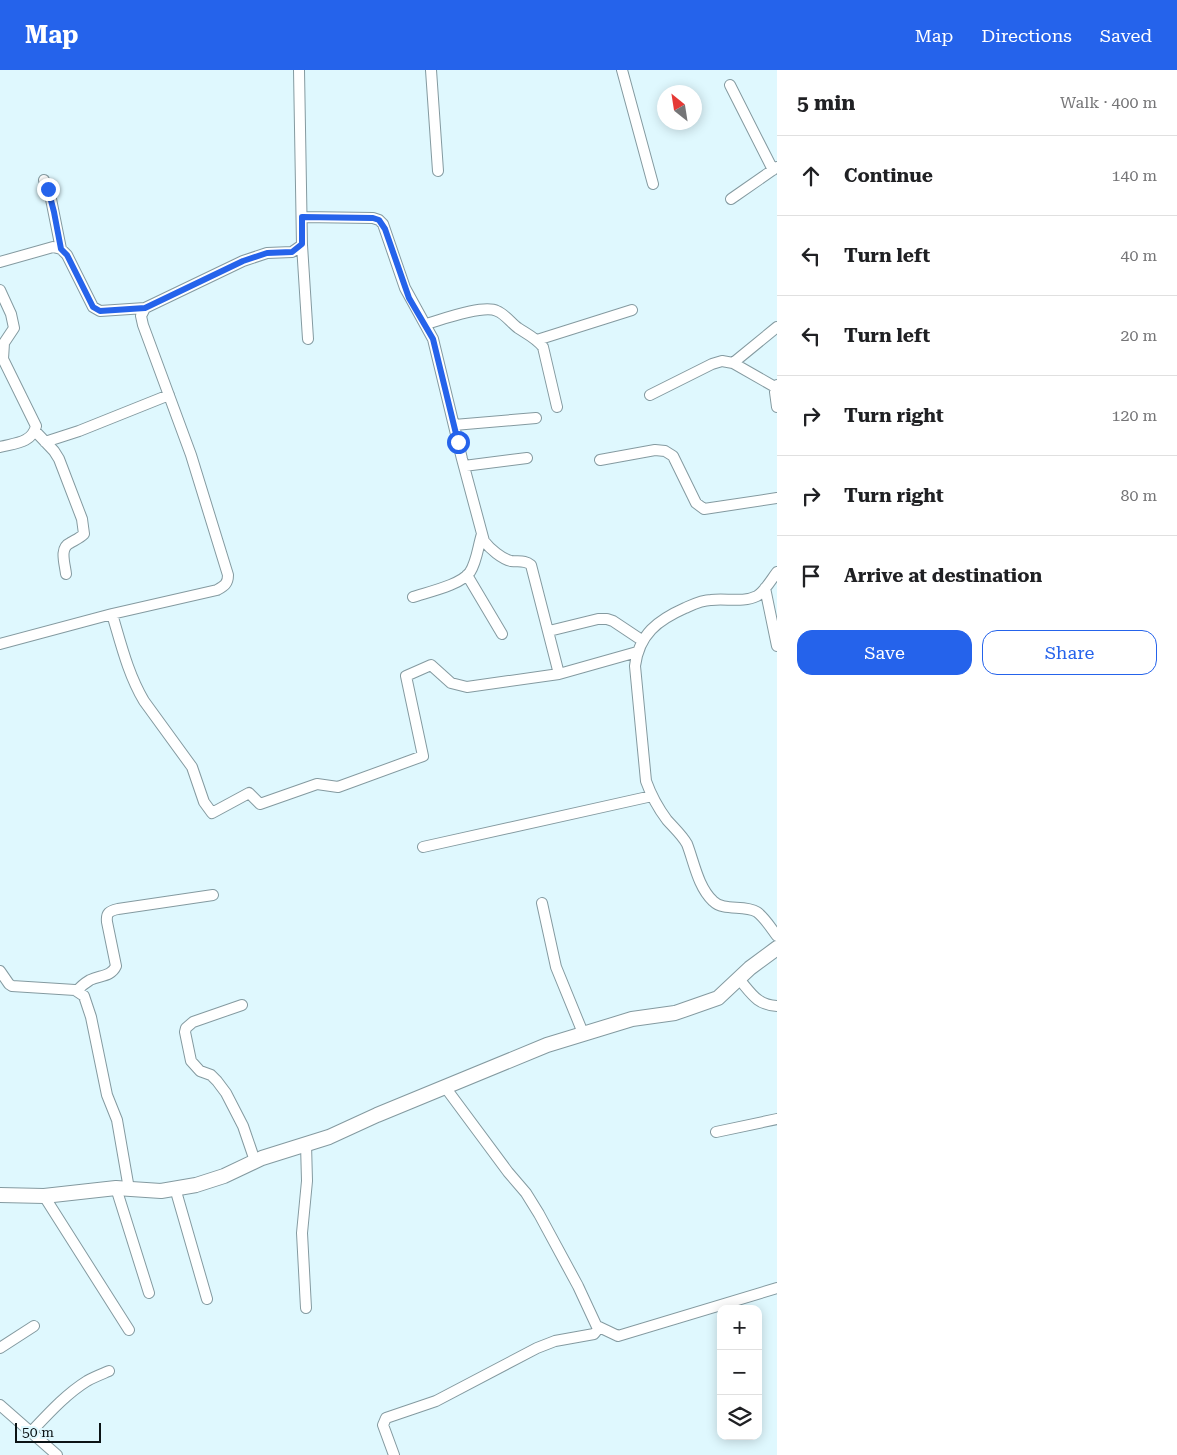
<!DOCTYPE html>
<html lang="en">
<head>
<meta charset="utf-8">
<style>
	body { margin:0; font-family:"Roboto Serif",serif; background:#f6f6f6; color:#202124 }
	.controls { position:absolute; right:15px; bottom:15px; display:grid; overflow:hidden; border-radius:10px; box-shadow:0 2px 12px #0003 }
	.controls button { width:45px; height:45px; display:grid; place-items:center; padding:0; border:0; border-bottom:1px solid #e0e0e0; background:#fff; color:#202124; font:25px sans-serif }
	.compass { position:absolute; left:657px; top:15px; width:45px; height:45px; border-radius:50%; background:#fff; box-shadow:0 2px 12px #0003; rotate:330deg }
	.scale { position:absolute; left:15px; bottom:12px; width:86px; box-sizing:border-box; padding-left:5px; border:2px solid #0b1315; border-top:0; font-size:14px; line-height:18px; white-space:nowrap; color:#0b1315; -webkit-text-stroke:4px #dff8fe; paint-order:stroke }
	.stop { position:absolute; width:15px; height:15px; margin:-11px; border:4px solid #2563eb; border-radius:50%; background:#fff }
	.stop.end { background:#2563eb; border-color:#fff; box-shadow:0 1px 5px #0008 }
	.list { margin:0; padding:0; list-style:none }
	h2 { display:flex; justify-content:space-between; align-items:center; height:65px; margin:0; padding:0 20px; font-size:21px }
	h2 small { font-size:16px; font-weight:400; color:#757577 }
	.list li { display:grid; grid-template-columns:32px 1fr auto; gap:15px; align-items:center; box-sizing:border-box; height:80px; padding:0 20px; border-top:1px solid #e0e0e0 }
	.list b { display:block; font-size:19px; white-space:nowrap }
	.list em { font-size:16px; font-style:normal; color:#757577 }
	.actions { display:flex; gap:10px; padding:15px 20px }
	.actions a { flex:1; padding:11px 0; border:1px solid #2563eb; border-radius:15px; text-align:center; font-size:18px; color:#2563eb }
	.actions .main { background:#2563eb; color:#fff }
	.icon { flex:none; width:28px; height:28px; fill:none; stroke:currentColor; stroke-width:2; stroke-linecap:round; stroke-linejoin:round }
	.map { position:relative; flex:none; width:777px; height:1385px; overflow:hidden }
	header { display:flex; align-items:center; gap:30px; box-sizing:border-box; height:70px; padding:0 25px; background:#2563eb; color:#fff }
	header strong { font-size:24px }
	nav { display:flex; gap:28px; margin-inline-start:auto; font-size:18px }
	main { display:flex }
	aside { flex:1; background:#fff }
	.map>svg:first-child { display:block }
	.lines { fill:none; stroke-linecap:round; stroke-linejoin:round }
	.street-casing { stroke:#849aa0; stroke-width:12 }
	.secondary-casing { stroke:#849aa0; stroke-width:16 }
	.street { stroke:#fff; stroke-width:10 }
	.secondary { stroke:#fff; stroke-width:14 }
	.route { stroke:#2563eb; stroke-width:6 }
</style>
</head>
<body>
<header>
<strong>Map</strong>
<nav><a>Map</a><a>Directions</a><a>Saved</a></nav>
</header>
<main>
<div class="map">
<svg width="777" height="1385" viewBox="0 0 777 1385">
	<rect width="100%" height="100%" fill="#dff8fe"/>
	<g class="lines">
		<g class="street-casing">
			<path id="street" d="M431,0l7,101
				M622,0l31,114
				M730,15l43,85
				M44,110l7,19 10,50
				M731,129l46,-32
				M302,147l71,1 6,2 4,4 22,64 28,51 29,120 22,82c6,8 18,18 27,20 8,1 14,-1 20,4l28,109
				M302,175l6,94
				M0,192l53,-15 8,2 6,6 26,52 7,4 45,-3
				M0,220l11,24 3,14 -10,15 -1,16 33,67c-4,17 -21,17 -36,21
				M426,254c15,-4 57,-20 71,-13 8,3 14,12 21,17 9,6 18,10 25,19l14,60
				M537,270l95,-30
				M733,293l44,-36
				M777,315l-2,7 2,15
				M650,325l62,-31 10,-3 11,2 42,24
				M454,355l82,-7
				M35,361l19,20 5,8 23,60 2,15c-4,4 -9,6 -14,9 -11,5 -5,21 -4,31
				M45,372l34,-11 90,-36
				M600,390l55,-10 10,1 8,5 23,47 8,6 73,-11
				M464,396l63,-8
				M777,502c-6,8 -12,19 -20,24 -14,7 -31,2 -46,4 -9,0 -17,4 -26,8 -27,12 -46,26 -50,58l11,115c5,14 12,27 21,39 7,8 15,15 20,24 7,18 11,43 26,57 11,11 31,3 44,11 8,6 14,16 20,24
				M467,505l35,59
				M765,518l12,58
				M413,527c15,-5 48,-12 57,-25 7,-11 8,-26 12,-38
				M112,544c9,30 16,60 32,87l48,66 12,35 8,11 37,-20 11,11 57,-20 21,3 85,-31 -17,-80 25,-11 20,18 16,4 92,-13 78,-22
				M549,561l49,-12h9l6,2 30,20
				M0,574l112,-30 105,-24c7,-4 11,-6 11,-15l-37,-120 -48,-130 -2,-9 4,-8 98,-47 24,-8 25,-1 10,-7 -3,-175
				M423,777l229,-51
				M542,833l14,64 27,66
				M0,901l9,13 3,2 63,4 9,6 7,21 16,78 10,25 12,69
				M739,909c12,14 18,26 38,27
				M77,921c4,-5 8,-8 13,-11 10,-5 21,-3 26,-14l-9,-44c-1,-9 2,-11 11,-13l95,-14
				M242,935l-49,17 -7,6 -1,4 6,29 9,10 11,4 6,6 9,12 17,33 12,35
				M716,1062l61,-13
				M116,1118l33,105
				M175,1118l32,111
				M44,1126l85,134
				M306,1238l-4,-75 5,-52 -1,-37
				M597,1256l21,10 159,-48
				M0,1278l34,-22
				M0,1335l57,50
				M31,1362c17,-18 35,-38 56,-51 7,-4 15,-7 22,-10
				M394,1385l-11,-30 3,-7 50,-17 101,-53 18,-7 39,-7 4,-5 -20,-43 -39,-72 -13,-21 -18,-21 -63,-85"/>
		</g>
		<g class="secondary-casing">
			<path id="secondary" d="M0,1125l44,1 72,-8 45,3 35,-6 28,-9 38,-18 67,-21 48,-22 170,-70 85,-26 43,-6 43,-15 32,-30 27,-20"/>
		</g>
		<use href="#street" class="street"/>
		<use href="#secondary" class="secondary"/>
	</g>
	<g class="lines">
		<path class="route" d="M48,119l6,23 7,37 6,6 26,52 7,4 45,-3 98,-47 24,-8 25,-1 10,-8v-27l71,1 6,2 6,9 24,69 24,41 25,103"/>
	</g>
</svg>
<div class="controls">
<button>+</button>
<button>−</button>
<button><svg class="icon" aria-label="layers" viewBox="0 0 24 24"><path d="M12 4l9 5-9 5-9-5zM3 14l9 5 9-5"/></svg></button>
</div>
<svg class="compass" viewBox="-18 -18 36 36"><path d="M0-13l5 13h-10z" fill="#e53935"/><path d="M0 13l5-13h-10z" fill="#757577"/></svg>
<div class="scale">50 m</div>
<div class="stop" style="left:458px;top:372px"></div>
<div class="stop end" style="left:48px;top:119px"></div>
</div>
<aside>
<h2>5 min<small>Walk · 400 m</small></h2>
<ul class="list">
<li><svg class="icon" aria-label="ahead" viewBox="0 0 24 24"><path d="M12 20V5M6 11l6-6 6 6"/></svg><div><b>Continue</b></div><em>140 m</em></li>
<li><svg class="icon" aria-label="left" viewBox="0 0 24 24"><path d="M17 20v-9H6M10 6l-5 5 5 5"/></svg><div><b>Turn left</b></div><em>40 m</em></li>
<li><svg class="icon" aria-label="left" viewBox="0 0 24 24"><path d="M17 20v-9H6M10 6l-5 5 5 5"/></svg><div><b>Turn left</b></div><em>20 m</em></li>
<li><svg class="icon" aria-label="right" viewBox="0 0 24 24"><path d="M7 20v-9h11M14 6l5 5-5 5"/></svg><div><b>Turn right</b></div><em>120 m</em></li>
<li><svg class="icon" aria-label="right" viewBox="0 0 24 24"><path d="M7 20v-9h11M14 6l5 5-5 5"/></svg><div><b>Turn right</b></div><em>80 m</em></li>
<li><svg class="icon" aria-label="arrive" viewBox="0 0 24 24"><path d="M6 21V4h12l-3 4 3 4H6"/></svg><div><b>Arrive at destination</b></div></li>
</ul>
<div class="actions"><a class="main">Save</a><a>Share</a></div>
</aside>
</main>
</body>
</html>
